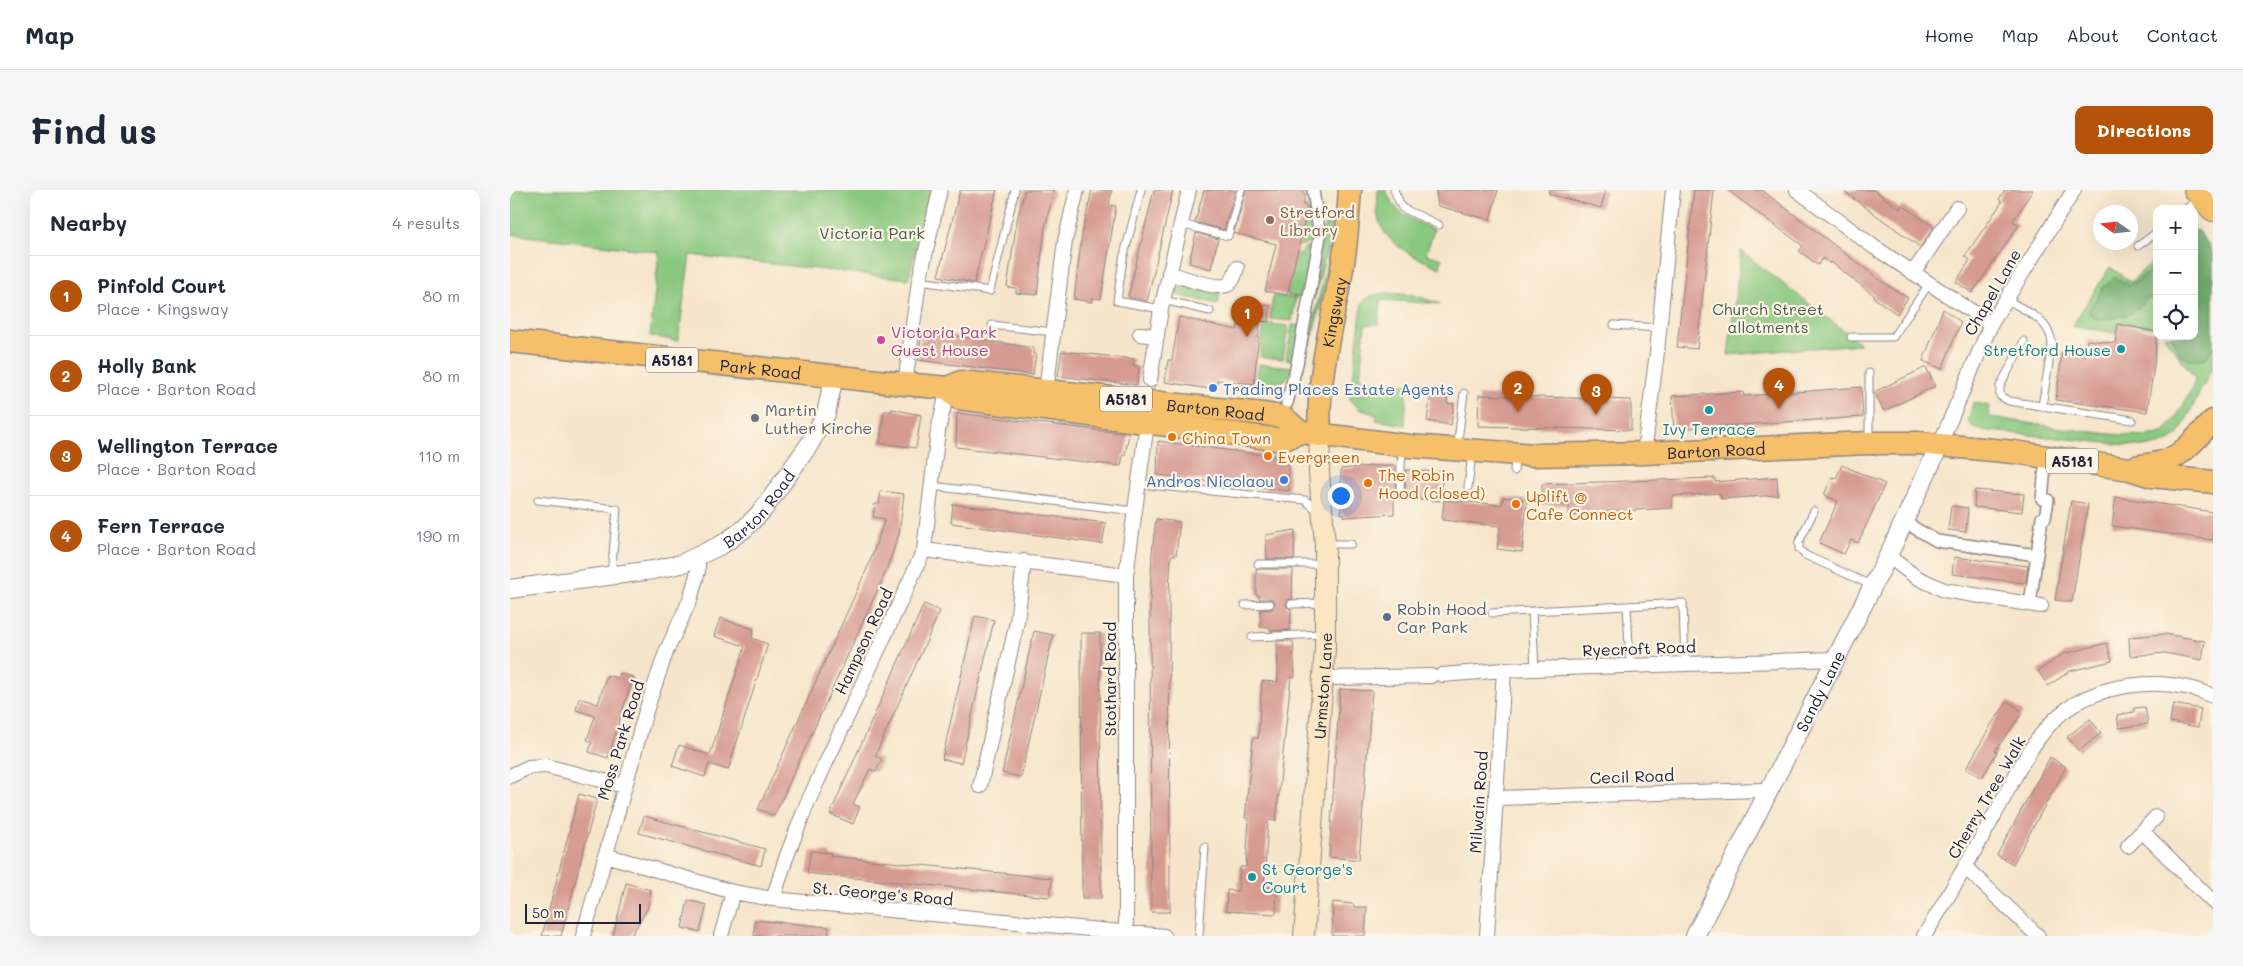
<!DOCTYPE html>
<html lang="en">
<head>
<meta charset="utf-8">
<style>
	body { margin:0; font-family:Mali,sans-serif; background:#f6f6f7; color:#1f2937 }
	.controls { position:absolute; right:15px; top:15px; display:grid; overflow:hidden; border-radius:10px; box-shadow:0 5px 20px #0002 }
	.controls button { width:45px; height:45px; display:grid; place-items:center; padding:0; border:0; border-bottom:1px solid #e0e1e3; background:#fff; color:#1f2937; font:25px sans-serif }
	.compass { position:absolute; left:1583px; top:15px; width:45px; height:45px; border-radius:50%; background:#fff; box-shadow:0 5px 20px #0002; rotate:284deg }
	.scale { position:absolute; left:15px; bottom:12px; width:116px; box-sizing:border-box; padding-left:5px; border:2px solid #22223b; border-top:0; font-size:14px; line-height:18px; white-space:nowrap; color:#22223b; -webkit-text-stroke:4px #fcf5e5; paint-order:stroke }
	.you { position:absolute; left:830px; top:305px; width:18px; height:18px; margin:-12px; border:4px solid #fff; border-radius:50%; background:#1a73e8; box-shadow:0 0 0 8px #1a73e833 }
	.badge { display:grid; place-items:center; width:32px; height:32px; border-radius:50%; background:#b45309; color:#fff; font-size:16px; font-weight:700 }
	.pin { position:absolute; translate:-50% -41px; filter:drop-shadow(0 1px 2px #0008) }
	.pin::after { content:''; position:absolute; top:26px; width:18px; height:15px; background:inherit; clip-path:polygon(0 0,100% 0,50% 100%) }
	.list { margin:0; padding:0; list-style:none }
	h2 { display:flex; justify-content:space-between; align-items:center; height:65px; margin:0; padding:0 20px; font-size:21px }
	h2 small { font-size:16px; font-weight:400; color:#747a83 }
	.list li { display:grid; grid-template-columns:32px 1fr auto; gap:15px; align-items:center; box-sizing:border-box; height:80px; padding:0 20px; border-top:1px solid #e0e1e3 }
	.list b { display:block; font-size:19px; white-space:nowrap }
	.list p { margin:0; font-size:16px; white-space:nowrap; color:#747a83 }
	.list em { font-size:16px; font-style:normal; color:#747a83 }
	.icon { flex:none; width:28px; height:28px; fill:none; stroke:currentColor; stroke-width:2; stroke-linecap:round; stroke-linejoin:round }
	.map { position:relative; flex:none; width:1703px; height:746px; overflow:hidden; border-radius:10px }
	header { display:flex; align-items:center; gap:30px; box-sizing:border-box; height:70px; padding:0 25px; background:#fff; border-bottom:1px solid #e0e1e3 }
	header strong { font-size:24px }
	nav { display:flex; gap:28px; margin-inline-start:auto; font-size:18px }
	.intro { display:flex; align-items:center; justify-content:space-between; box-sizing:border-box; height:120px; padding:0 30px }
	h1 { margin:0; font-size:35px }
	.button { padding:12px 22px; border-radius:10px; background:#b45309; color:#fff; font-size:18px; font-weight:700 }
	main { display:flex; gap:30px; padding:0 30px }
	aside { flex:1; background:#fff; border-radius:10px; box-shadow:0 5px 20px #0002 }
	.map>svg:first-child { display:block }
	.green { fill:#8ac87f; stroke:#56755d }
	.forest { fill:#6fac6e; stroke:#486754 }
	.building { fill:#d59a92 }
	.lines { fill:none; stroke-linecap:round; stroke-linejoin:round }
	.service-casing { stroke:#8c8483; stroke-width:9 }
	.pedestrian-casing { stroke:#8c8483; stroke-width:14 }
	.minor-casing { stroke:#8c8483; stroke-width:16 }
	.tertiary-casing { stroke:#8c8483; stroke-width:20 }
	.secondary-casing { stroke:#8c8483; stroke-width:22 }
	.primary-casing { stroke:#8c8483; stroke-width:25 }
	.trunk-casing { stroke:#8c8483; stroke-width:26 }
	.service { stroke:#fff; stroke-width:7 }
	.pedestrian { stroke:#fff; stroke-width:11 }
	.minor { stroke:#fff; stroke-width:14 }
	.tertiary { stroke:#fff; stroke-width:18 }
	.secondary { stroke:#fbe6c4; stroke-width:20 }
	.primary { stroke:#f6c06b; stroke-width:22 }
	.trunk { stroke:#f6c06b; stroke-width:24 }
	.education-dot { fill:#8d6e63; stroke:#fcf5e5; stroke-width:2 }
	.hotel-dot { fill:#d1479c; stroke:#fcf5e5; stroke-width:2 }
	.culture-dot { fill:#0f9aa8; stroke:#fcf5e5; stroke-width:2 }
	.shop-dot { fill:#3f7fe0; stroke:#fcf5e5; stroke-width:2 }
	.worship-dot { fill:#6b7280; stroke:#fcf5e5; stroke-width:2 }
	.food-dot { fill:#e8710a; stroke:#fcf5e5; stroke-width:2 }
	.service-dot { fill:#5c6f8a; stroke:#fcf5e5; stroke-width:2 }
	.labels { text-anchor:middle; dominant-baseline:central; stroke-width:4.5; stroke-linejoin:round; paint-order:stroke }
	.shield { fill:#fcf5e5; stroke:#63616e; stroke-width:1 }
	.shield-label { font-size:15px; font-weight:bold; fill:#22223b }
	.education-label { font-size:16px; fill:#785e54; stroke:#fcf5e5; text-anchor:start }
	.park-label { font-size:16px; fill:#465c53; stroke:#fcf5e5 }
	.street-label { font-size:16px; fill:#22223b; stroke:#fcf5e5 }
	.hotel-label { font-size:16px; fill:#b23c85; stroke:#fcf5e5; text-anchor:start }
	.culture-label { font-size:16px; fill:#0d838f; stroke:#fcf5e5; text-anchor:end }
	.shop-label { font-size:16px; fill:#366cbe; stroke:#fcf5e5; text-anchor:start }
	.worship-label { font-size:16px; fill:#5b616d; stroke:#fcf5e5; text-anchor:start }
	.food-label { font-size:16px; fill:#c56008; stroke:#fcf5e5; text-anchor:start }
	.service-label { font-size:16px; fill:#4e5e75; stroke:#fcf5e5; text-anchor:start }
</style>
</head>
<body>
<header>
<strong>Map</strong>
<nav><a>Home</a><a>Map</a><a>About</a><a>Contact</a></nav>
</header>
<div class="intro"><h1>Find us</h1><a class="button">Directions</a></div>
<main>
<aside>
<h2>Nearby<small>4 results</small></h2>
<ul class="list">
<li><span class="badge">1</span><div><b>Pinfold Court</b><p>Place · Kingsway</p></div><em>80 m</em></li>
<li><span class="badge">2</span><div><b>Holly Bank</b><p>Place · Barton Road</p></div><em>80 m</em></li>
<li><span class="badge">3</span><div><b>Wellington Terrace</b><p>Place · Barton Road</p></div><em>110 m</em></li>
<li><span class="badge">4</span><div><b>Fern Terrace</b><p>Place · Barton Road</p></div><em>190 m</em></li>
</ul>
</aside>
<div class="map">
<svg width="1703" height="746" viewBox="0 0 1703 746">
	<rect width="100%" height="100%" fill="#fcf5e5"/>
	<filter id="ink" filterUnits="userSpaceOnUse"><feTurbulence type="fractalNoise" baseFrequency=".02" numOctaves="2"/><feDisplacementMap in="SourceGraphic" scale="10" xChannelSelector="R" yChannelSelector="G"/><feConvolveMatrix kernelMatrix="1 2 1 2 8 2 1 2 1" color-interpolation-filters="sRGB"/></filter>
	<filter id="wash" filterUnits="userSpaceOnUse"><feTurbulence type="fractalNoise" baseFrequency=".0096" numOctaves="4" result="noise"/><feDisplacementMap in="SourceGraphic" scale="20" xChannelSelector="R" yChannelSelector="G"/><feGaussianBlur stdDeviation="1.12" result="paint"/><feColorMatrix in="noise" values="0 0 0 0 0 0 0 0 0 0 0 0 0 0 0 0 0 1.4 0 .05"/><feComposite in="paint" operator="in"/></filter>
	<g filter="url(#wash)">
		<rect width="100%" height="100%" fill="#f6e5cb"/>
		<path class="green" d="M0,0h421l-23,89 -218,-24 -12,86 -28,-5 9,-84 -149,-18z
			M868,0h8c10,27 26,28 48,40l-8,24 16,5 -2,9c-23,-10 -56,-23 -62,-51 -2,-8 0,-18 0,-27z
			M798,17l6,20 -3,11 2,6 -12,1 -4,4z
			M822,28l-3,25 -15,56 9,-70z
			M825,45v16l-25,94 4,-28z
			M804,57l-10,51 -17,-3 9,-42 5,2 3,-7z
			M1231,61l120,93 -133,11z
			M1647,67v6l-11,12 -16,10 3,28 14,-15 10,2v28l-39,-5 -3,10 -43,-7 38,-59 21,15z
			M678,95l32,6 -2,13 -42,-9 2,-7z
			M879,103l24,2 28,9 -60,-4 -2,24 -14,1 -5,54 13,2 -8,11 -13,-4 10,-84c8,-10 14,-10 27,-11z
			M763,106l23,2 -4,23 -22,-2z
			M754,133l24,3 -5,33 -23,-2z
			M782,135l9,1 -7,34h-8z
			M1654,146h8l9,20 25,2 7,-12v20l-34,68c-14,12 -26,13 -44,12l-154,-16 -7,-2 -6,-6 5,-20 16,4v11c30,4 151,26 172,16 12,-5 31,-42 34,-55z
			M749,174l34,3 -3,8 -10,9 -5,-3 -11,5 -2,5 -6,1z
			M868,192l29,3 -2,40 -29,-5 1,-5 -18,-6 -9,-10v-6l17,2z"/>
		<path class="forest" d="M1684,40h3l12,15 4,12v89l-7,12 -15,2 -10,-4 -9,-20h22z
			M1647,73v37l-10,-2 -14,15 -35,8 -10,-9 15,-25 11,-10 16,8 16,-10z"/>
		<g id="blocks">
			<path class="building" d="M450,0h37l-23,93 -36,-7z
				M515,0h29l-9,37 -8,68 -21,-2v-5l-9,-1 10,-67z
				M582,0h20l-3,15 7,1 -15,93 -9,-1v4l-18,-3 8,-65z
				M644,0h19l-26,111 -19,-4z
				M694,0h31l-11,40 -29,-8z
				M736,0h56l3,5 -2,10 5,2 -21,88 -22,-4 11,-47 -42,-11z
				M926,0h62l-8,30 -52,-14z
				M1039,0h57l-5,18 -52,-14z
				M1184,0h20l-17,159 -20,-2z
				M1217,0h35l122,93 24,15 -11,16 -23,-16 1,-2 -44,-34 -1,2 -7,-6 -5,7 -19,-14 4,-5z
				M1332,0h32l26,19 2,-4 32,22 -14,20z
				M1495,0h28l-20,31 6,4 -47,68 -16,-11 14,-22 -5,-4 37,-54 -3,-3z
				M686,43l22,6 -7,30 -22,-6z
				M738,113l22,3 -1,16 -9,-1 -6,63 -37,-4 -1,10 -51,-8 3,-22h4l7,-43 58,13 3,-12h7z
				M1433,119l18,13 -19,47 -19,-8z
				M1608,134l39,8 -3,34 -7,46 -91,-12 6,-48 23,4 2,-16 28,3z
				M415,141l109,17 -1,6h3l-3,21 -115,-15 3,-21 3,1z
				M552,161l72,8 -1,6 6,2 -2,18 -79,-9z
				M1416,177l9,19 -51,25 -10,-19z
				M1351,197l2,30 -189,12 -2,-33 71,-4 1,4z
				M921,201l17,2 -1,10 7,1 -3,21 -24,-4z
				M969,205l152,5v30l-153,-4z
				M382,219l29,6 -5,33 -36,-5 4,-32h8z
				M447,223l172,21 -4,21h-2l-2,11 -165,-19z
				M648,251l130,17 1,33 -132,-16z
				M1332,275l43,19 -27,59 -7,-3 -7,14 -25,-11 19,-42 -14,-6 8,-18 4,1z
				M862,276h23v23l4,5 6,-4 1,-20 37,3 -3,28 -46,-3v16l-49,3 -1,-3h-3v-45z
				M1267,287l1,18 -57,4 -1,-6 -48,3v12l-71,4v4h-16l-16,-1v-10h-27v-21l173,-6v4z
				M1465,300l49,4 -2,18 -48,-5z
				M371,301l23,3 -5,40 -15,42 -110,240 -16,-7 111,-245 16,-45 -12,-2 2,-13h4z
				M993,307l24,3 -5,52 -25,-3 3,-23 -58,-6 2,-20 58,5z
				M1606,307l97,15v28l-101,-14z
				M1561,311l17,3 -16,98 -17,-2z
				M443,314l153,19 -4,21 -151,-21z
				M1441,316l17,2 -2,24 -18,-2z
				M646,329l24,3 -4,33h-5l-2,38 1,319h-19l-1,-309 2,-50z
				M785,340l-1,29h-27l-1,-24z
				M1444,367l74,9 -3,17 -73,-9z
				M746,379h37l-1,30 -4,1 -2,4 1,3 4,2 -1,21 -20,1v-4h-10v-17l12,-1 3,-6 -3,-4h-13v-4h-3z
				M414,414l16,7 -65,145 7,3 -6,13 -6,-3 -17,35 7,3 -7,17 -23,-10z
				M465,426l19,4 -33,143 -19,-4z
				M210,428l34,11 -2,9 16,6 -40,126 -19,-6 -4,13 -33,-11 7,-21 31,10 35,-109 -31,-10z
				M524,441l19,4 -32,142 -19,-4z
				M571,443h19l1,266h-19z
				M1655,444l40,7 -3,19 -37,-7 -35,3 -1,-19z
				M767,451h16l2,36h-4l-15,144 -8,-1 -4,67 13,1 -1,26 -50,-3 1,-21 11,1 2,-24h6l3,-49h-4l8,-80h5l4,-57 16,1z
				M1597,453l5,18 -42,10 -22,15 -10,-15 25,-17z
				M110,483l13,4 -25,81 -19,-6 3,-10 -5,-2 8,-24 -19,-6 3,-12 19,6 9,-29 11,3z
				M830,499l32,2 -13,169 -30,-3z
				M1498,511l15,11 -28,39 2,1 -15,26 -16,-9 25,-44z
				M1663,514l28,5 -3,18 -28,-5z
				M1635,517l3,17 -29,4 -2,-13 17,-3v-4z
				M1580,529l11,14 -22,18 -12,-14z
				M1540,567l16,10 -53,97 -16,-9z
				M69,604l18,5 -7,27 -29,110h-19z
				M134,626l121,33 -4,17 -122,-33z
				M301,661l20,2 -1,3 222,22 -2,19 -236,-23 -7,-1z
				M116,693l25,7 -4,19 -16,27h-18z
				M178,710l19,5 -7,27 -18,-4z
				M823,712l20,2 1,3h13l-2,29h-33z
				M245,730l74,7 -1,9h-74z"/>
		</g>
	</g>
	<g filter="url(#ink)">
		<use href="#blocks" fill-opacity="0" stroke="#8c8483" stroke-width="1"/>
		<g class="lines">
			<g class="service-casing">
				<path id="service" d="M631,0l-18,69 -6,42 44,8
					M884,0l8,18 37,17
					M1676,19l14,-11
					M671,34l47,12 13,-46
					M1628,56l19,-14
					M409,91l71,10 25,-101
					M1496,109c19,12 44,20 46,45l-10,62
					M653,110l47,11
					M482,135l61,7
					M1104,135l45,3
					M1341,147h42l36,-53
					M1514,151l-24,45v10l9,5 123,19
					M1359,250v-67
					M947,258l7,-55
					M1004,281l1,-14
					M628,294l167,16 14,12
					M422,296l202,25
					M958,297l4,-33
					M890,299l2,-41
					M28,310l79,9 -6,67
					M1304,321l-15,31v7l6,6 68,31
					M818,354h23
					M748,374h66
					M781,414l33,-1
					M735,415l25,-1
					M1117,416l3,60
					M1022,421l3,58
					M982,423l191,-10 2,61
					M742,447l72,-3
					M689,746l6,-89"/>
			</g>
			<g class="pedestrian-casing">
				<path id="pedestrian" d="M777,213l10,-39 23,-128 -7,-46
					M1394,332l33,19 100,14
					M1520,414l12,-86h3l3,-18 -6,-1 4,-42"/>
			</g>
			<g class="minor-casing">
				<path id="minor" d="M1287,0l77,57 117,77
					M659,83c12,4 47,17 58,12 6,-3 8,-10 10,-17
					M1403,83l44,-65
					M630,144l17,2
					M640,190l11,-71 28,-119
					M395,194l14,-103 21,-91
					M536,201l19,-150 12,-51
					M1430,254l51,-120 83,-134
					M1134,263l13,-101 16,-162
					M414,360l202,25
					M1378,366l28,21 28,13 97,16
					M932,485l62,-5 332,-11
					M813,486l10,2 98,-2
					M0,586l19,-9 17,-1 78,20
					M470,596l37,-164 7,-61
					M986,608l265,-8 9,2
					M1633,642l70,70
					M1618,656l28,-29
					M95,665l128,37 40,7 391,37
					M1456,678l72,68
					M263,709l13,-41 21,-54 117,-254 14,-119 10,-43
					M73,746l63,-225 20,-59 24,-52 8,-29v-14
					M211,746l12,-44
					M616,746v-361l21,-152
					M977,746l17,-266
					M1414,746c25,-40 48,-81 71,-122 17,-31 33,-67 58,-93 39,-39 111,-47 160,-25"/>
			</g>
			<g class="tertiary-casing">
				<g id="tertiary">
					<path id="s1" d="M0,399l143,-19 28,-6 42,-20 21,-15 18,-18 47,-66 17,-31 8,-38"/>
					<path id="s2" d="M1185,746l193,-380 52,-112"/>
				</g>
			</g>
			<g class="secondary-casing">
				<g id="secondary">
					<path id="s3" d="M794,746l21,-287v-105l-6,-71 1,-38"/>
				</g>
			</g>
			<g class="primary-casing">
				<g id="primary">
					<path id="s4" d="M0,151l395,43 43,4 13,-6 303,32 19,3 17,15"/>
					<path id="s5" d="M438,198l10,10 324,42 18,-8 109,14 125,9 110,-2 225,-10h50l95,9 116,17 22,7 61,6"/>
					<path id="s6" d="M810,245c-4,-58 13,-115 23,-172 4,-24 5,-49 7,-73"/>
					<path d="M1626,277c10,-2 22,-3 32,-7 19,-8 30,-25 45,-39"/>
				</g>
			</g>
			<g class="trunk-casing">
				<path id="trunk" d="M1686,0l17,19"/>
			</g>
			<use href="#service" class="service"/>
			<use href="#pedestrian" class="pedestrian"/>
			<use href="#minor" class="minor"/>
			<use href="#tertiary" class="tertiary"/>
			<use href="#secondary" class="secondary"/>
			<use href="#primary" class="primary"/>
			<use href="#trunk" class="trunk"/>
		</g>
	</g>
	<circle class="education-dot" cx="760" cy="30" r="5"/>
	<circle class="hotel-dot" cx="371" cy="150" r="5"/>
	<g class="culture-dot">
		<circle cx="1611" cy="159" r="5"/>
		<circle cx="1199" cy="220" r="5"/>
		<circle cx="742" cy="687" r="5"/>
	</g>
	<g class="shop-dot">
		<circle cx="703" cy="198" r="5"/>
		<circle cx="774" cy="290" r="5"/>
	</g>
	<circle class="worship-dot" cx="245" cy="228" r="5"/>
	<g class="food-dot">
		<circle cx="662" cy="247" r="5"/>
		<circle cx="758" cy="266" r="5"/>
		<circle cx="858" cy="293" r="5"/>
		<circle cx="1006" cy="314" r="5"/>
	</g>
	<circle class="service-dot" cx="877" cy="427" r="5"/>
	<g class="labels">
		<g class="shield">
			<rect x="136" y="157.5" width="52" height="25" rx="4"/>
			<rect x="590" y="196.5" width="52" height="25" rx="4"/>
			<rect x="1536" y="258.5" width="52" height="25" rx="4"/>
		</g>
		<g class="shield-label">
			<text x="162" y="170">A5181</text>
			<text x="616" y="209">A5181</text>
			<text x="1562" y="271">A5181</text>
		</g>
		<g class="education-label">
			<text x="770" y="21">Stretford<tspan x="770" dy="18">Library</tspan></text>
		</g>
		<g class="park-label">
			<text x="362" y="42">Victoria Park</text>
			<text x="1258" y="118">Church Street<tspan x="1258" dy="18">allotments</tspan></text>
		</g>
		<g class="street-label">
			<text transform="translate(1482 102) rotate(-60)">Chapel Lane</text>
			<text stroke="none"><textPath href="#s6" startOffset="124">Kingsway</textPath></text>
			<text stroke="none"><textPath href="#s4" startOffset="252">Park Road</textPath></text>
			<text stroke="none"><textPath href="#s4" startOffset="711">Barton Road</textPath></text>
			<text stroke="none"><textPath href="#s5" startOffset="778">Barton Road</textPath></text>
			<text stroke="none"><textPath href="#s1" startOffset="270">Barton Road</textPath></text>
			<text transform="translate(353 451) rotate(-65)">Hampson Road</text>
			<text transform="translate(1129 458) rotate(-2)">Ryecroft Road</text>
			<text transform="translate(599 489) rotate(-90)">Stothard Road</text>
			<text stroke="none"><textPath href="#s3" startOffset="251">Urmston Lane</textPath></text>
			<text stroke="none"><textPath href="#s2" startOffset="275">Sandy Lane</textPath></text>
			<text transform="translate(110 550) rotate(-73)">Moss Park Road</text>
			<text transform="translate(1122 586) rotate(-2)">Cecil Road</text>
			<text transform="translate(1476 607) rotate(-60)">Cherry Tree Walk</text>
			<text transform="translate(968 612) rotate(-86)">Milwain Road</text>
			<text transform="translate(373 703) rotate(5)">St. George's Road</text>
		</g>
		<g class="hotel-label">
			<text x="381" y="141">Victoria Park<tspan x="381" dy="18">Guest House</tspan></text>
		</g>
		<g class="culture-label">
			<text x="1601" y="159">Stretford House</text>
			<text x="1199" y="238" text-anchor="middle">Ivy Terrace</text>
			<text x="752" y="678" text-anchor="start">St George's<tspan x="752" dy="18">Court</tspan></text>
		</g>
		<g class="shop-label">
			<text x="713" y="198">Trading Places Estate Agents</text>
			<text x="764" y="290" text-anchor="end">Andros Nicolaou</text>
		</g>
		<g class="worship-label">
			<text x="255" y="219">Martin<tspan x="255" dy="18">Luther Kirche</tspan></text>
		</g>
		<g class="food-label">
			<text x="672" y="247">China Town</text>
			<text x="768" y="266">Evergreen</text>
			<text x="868" y="284">The Robin<tspan x="868" dy="18">Hood (closed)</tspan></text>
			<text x="1016" y="305">Uplift @<tspan x="1016" dy="18">Cafe Connect</tspan></text>
		</g>
		<g class="service-label">
			<text x="887" y="418">Robin Hood<tspan x="887" dy="18">Car Park</tspan></text>
		</g>
	</g>
</svg>
<div class="controls">
<button>+</button>
<button>−</button>
<button><svg class="icon" aria-label="locate" viewBox="0 0 24 24"><circle cx="12" cy="12" r="6"/><path d="M12 2v4M12 18v4M2 12h4M18 12h4"/></svg></button>
</div>
<svg class="compass" viewBox="-18 -18 36 36"><path d="M0-13l5 13h-10z" fill="#e53935"/><path d="M0 13l5-13h-10z" fill="#747a83"/></svg>
<div class="scale">50 m</div>
<div class="you"></div>
<div class="pin badge" style="left:737px;top:147px">1</div>
<div class="pin badge" style="left:1008px;top:222px">2</div>
<div class="pin badge" style="left:1086px;top:225px">3</div>
<div class="pin badge" style="left:1269px;top:219px">4</div>
</div>
</main>
</body>
</html>
